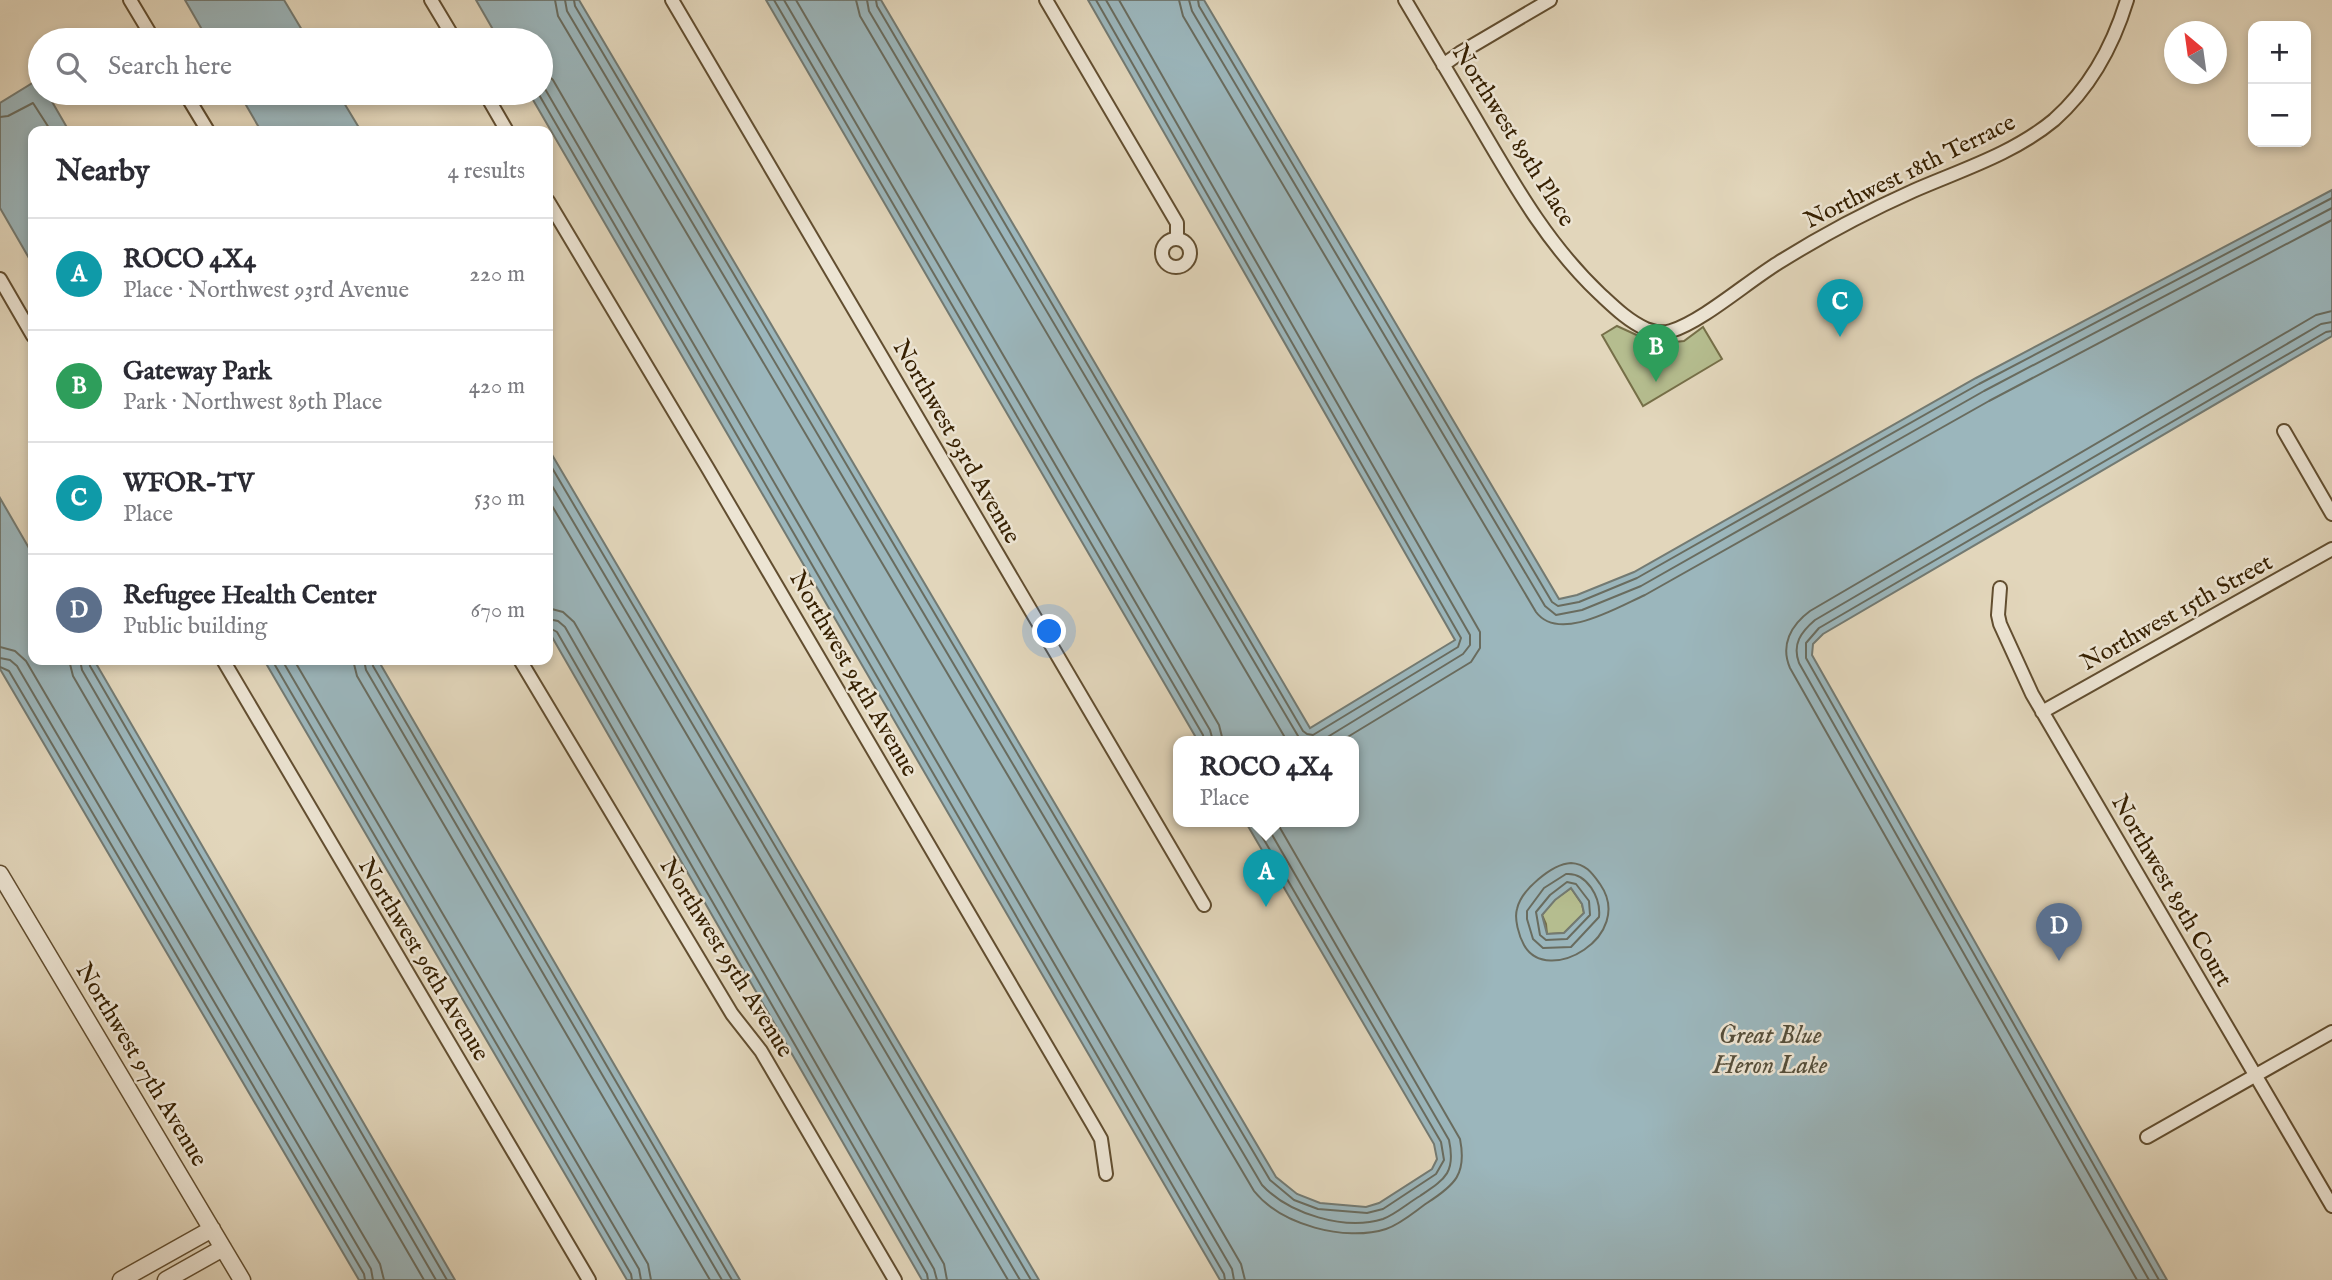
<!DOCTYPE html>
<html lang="en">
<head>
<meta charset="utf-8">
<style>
	body { margin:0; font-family:"IM FELL English",serif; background:#f7f7f7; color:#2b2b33 }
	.controls { position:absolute; right:21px; top:21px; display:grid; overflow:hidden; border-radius:14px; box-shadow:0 4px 10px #0003 }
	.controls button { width:63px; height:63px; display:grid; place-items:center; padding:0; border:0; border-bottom:2px solid #e1e1e2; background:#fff; color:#2b2b33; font:35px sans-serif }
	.compass { position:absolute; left:2164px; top:21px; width:63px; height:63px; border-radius:50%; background:#fff; box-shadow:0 4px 10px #0003; rotate:331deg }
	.you { position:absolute; left:1050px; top:632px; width:24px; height:24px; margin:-18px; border:5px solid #fff; border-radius:50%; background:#1a73e8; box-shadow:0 0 0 10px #1a73e833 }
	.badge { display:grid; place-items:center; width:46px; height:46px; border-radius:50%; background:#0b8043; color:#fff; font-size:23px; font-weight:700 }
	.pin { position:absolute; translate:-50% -58px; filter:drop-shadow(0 2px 4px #0008) }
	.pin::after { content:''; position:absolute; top:37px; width:24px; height:21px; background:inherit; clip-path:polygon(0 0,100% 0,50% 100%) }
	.popup { position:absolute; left:1173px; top:736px; width:186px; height:91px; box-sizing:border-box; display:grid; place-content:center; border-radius:14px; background:#fff; filter:drop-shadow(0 2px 5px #0005); font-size:23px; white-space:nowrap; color:#7c7c81 }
	.popup b { font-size:26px; color:#2b2b33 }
	.popup::after { content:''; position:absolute; left:50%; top:100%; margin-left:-14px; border:14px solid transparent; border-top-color:#fff }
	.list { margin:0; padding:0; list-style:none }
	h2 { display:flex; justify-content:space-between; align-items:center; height:91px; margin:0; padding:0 28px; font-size:30px }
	h2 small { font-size:23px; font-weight:400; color:#7c7c81 }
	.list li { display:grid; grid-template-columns:46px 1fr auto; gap:21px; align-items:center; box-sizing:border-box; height:112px; padding:0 28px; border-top:2px solid #e1e1e2 }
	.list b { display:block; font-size:26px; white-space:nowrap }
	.list p { margin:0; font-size:23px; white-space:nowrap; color:#7c7c81 }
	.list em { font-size:23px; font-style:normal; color:#7c7c81 }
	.icon { flex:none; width:38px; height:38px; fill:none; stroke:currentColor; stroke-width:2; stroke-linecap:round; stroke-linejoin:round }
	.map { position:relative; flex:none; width:2332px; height:1280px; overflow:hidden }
	.search { position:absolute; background:#fff; box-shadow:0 4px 10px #0003; left:28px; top:28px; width:525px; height:77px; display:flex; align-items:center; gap:18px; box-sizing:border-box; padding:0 24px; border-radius:38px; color:#7c7c81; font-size:26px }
	.panel { position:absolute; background:#fff; box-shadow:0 4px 10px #0003; left:28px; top:126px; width:525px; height:539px; border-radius:14px }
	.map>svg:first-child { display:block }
	.green { fill:#b5bd8f; stroke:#766f48; stroke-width:2 }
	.water { fill:#9bb6bc; stroke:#737a72; stroke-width:2; fill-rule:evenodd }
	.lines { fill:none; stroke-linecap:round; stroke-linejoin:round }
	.shore { stroke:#696c5f; stroke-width:2 }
	.minor-casing { stroke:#624e30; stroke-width:16 }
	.tertiary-casing { stroke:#624e30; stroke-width:19 }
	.minor { stroke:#ece4d3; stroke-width:12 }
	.tertiary { stroke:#ece4d3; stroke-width:16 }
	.labels { text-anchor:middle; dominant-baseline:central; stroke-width:5; stroke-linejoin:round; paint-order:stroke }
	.street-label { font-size:24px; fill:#372102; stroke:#ece4d3 }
	.water-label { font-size:26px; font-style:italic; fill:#554e3a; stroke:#ece4d3 }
</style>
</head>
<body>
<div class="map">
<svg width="2332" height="1280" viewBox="0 0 2332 1280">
	<rect width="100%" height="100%" fill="#e2d6bb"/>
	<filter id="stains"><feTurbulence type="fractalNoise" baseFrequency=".00286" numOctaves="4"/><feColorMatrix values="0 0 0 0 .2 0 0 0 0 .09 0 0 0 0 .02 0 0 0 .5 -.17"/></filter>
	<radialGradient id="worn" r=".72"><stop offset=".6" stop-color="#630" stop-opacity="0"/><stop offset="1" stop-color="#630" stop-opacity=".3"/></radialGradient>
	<path class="green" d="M1617,326l39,18 28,-3 19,-14 19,32 -79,47 -41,-71z
		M1571,888l11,16 2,9 -20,20 -17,1 -1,-10 -4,-9 12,-15z"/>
	<path class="water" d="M185,0h99l24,40h-100z
		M476,0h103l697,1177 21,17 23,9 46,4 13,-4 53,-34 5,-10 -3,-15 -189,-323h109v-80h-156l-432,-741h115l429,728 145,-88 -367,-640h116l355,599 18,-4 57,-23 342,-194 356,-188v146l-509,298 -10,10 -1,11 355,625h-947l-691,-1187h12v-53h-42zM1571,888l11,16 2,9 -20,20 -17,1 -5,-19 13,-15z
		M39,79l1,14h7l22,38h-36v134l-33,-57v-105z
		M239,93h99l23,38h-100z
		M548,448l491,832h-117l-374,-650z
		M0,498l33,57v105h61l361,620h-96l-359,-611z
		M264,660h114l362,620h-113z"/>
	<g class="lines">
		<path class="shore" d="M555,0l3,16 696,1175c27,34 91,51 132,38 15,-5 28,-17 41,-26 28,-18 40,-29 33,-64l-184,-318
			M565,0l2,11 695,1174c27,29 83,46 121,34 13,-5 25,-16 37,-23 25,-17 36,-23 29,-56l-185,-319
			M574,0l1,6 695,1174 24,20 24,9 49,4 16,-4 53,-35 8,-14 -3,-18 -188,-321
			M774,0l429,735 1,6
			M784,0l426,730 3,11
			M796,0l423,725 4,16
			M856,0l4,16 427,725
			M867,0l2,11 432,730
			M876,0l1,6 426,725 4,3 6,1 145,-88 3,-9 -365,-638
			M1106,0l364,635v10l-7,9 -142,87
			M1119,0l361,632v16l-9,14 -130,79
			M1179,0l4,16 353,596c23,31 82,-5 109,-17l344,-194 343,-181
			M1189,0l3,11 353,595 11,9 26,-5 59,-24 343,-195 348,-183
			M1198,0l1,6 353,596 6,4 21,-4 58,-24 342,-194 353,-186
			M541,69l12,11 688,1184 4,16
			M541,82l691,1187 2,11
			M538,93l686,1181 1,6
			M0,117l8,-1 25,-13 18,28
			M548,461l483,819
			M548,479l472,801
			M548,499l460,781
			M548,608l15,4 11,10 370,642 3,16
			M548,619l10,2 7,6 369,642 3,11
			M548,627l9,5 370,642 1,6
			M0,647l15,4 11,10 354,603 4,16
			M0,658l10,2 7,6 354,603 2,11
			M69,660l4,16 351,604
			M80,660l2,10 354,610
			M89,660l1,6 357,614
			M272,660l359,614 1,6
			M282,660l357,609 2,11
			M294,660l354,604 3,16
			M353,660l4,16 353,604
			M364,660l2,10 356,610
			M372,660l1,6 359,614
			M0,667l9,4 355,603 1,6
			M1571,863c15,1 21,10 29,21 36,52 -53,103 -76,61 -5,-9 -10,-26 -7,-36 4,-19 35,-45 54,-46z
			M1566,874c21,-2 35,24 33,43l-28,30 -28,1 -10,-9 -6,-20v-8l17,-23z
			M1567,882l9,2 13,17 1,14 -23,24 -21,1 -6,-5 -4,-23 14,-17z
			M2137,1280l-347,-612c-10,-23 1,-43 20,-57l506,-296 16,-4
			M2149,1280l-350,-617c-7,-19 2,-31 16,-43l506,-296 11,-2
			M2159,1280l-353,-622v-15l13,-15 507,-296 6,-1"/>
		<g class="minor-casing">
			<path id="minor" d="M130,0l24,40
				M431,0l24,40
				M672,0l532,905
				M1046,0l131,223v16
				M1405,0c23,39 47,79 70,118 37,63 71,125 125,176 14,13 28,27 46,35 8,3 16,5 25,2 32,-10 76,-49 107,-68 43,-27 88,-51 135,-72 48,-21 100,-37 141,-71 36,-32 59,-74 73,-120
				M1443,65l17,-12 90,-53
				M185,93l23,38
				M485,93l22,38
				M548,201l159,266 386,658 8,14 5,35
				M1162 253a14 14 0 1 1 28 0a14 14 0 1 1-28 0Z
				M0,279l33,57
				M2284,431l48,83
				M2000,588l-2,27 2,9 32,70 300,512
				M223,660l366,620
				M520,660l212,354 29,37 134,229
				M2042,712l290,-163
				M2147,1137l185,-105"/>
		</g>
		<g class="tertiary-casing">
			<path id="tertiary" d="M0,874l242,406
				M121,1280l91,-51
				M166,1280l57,-32"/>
		</g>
		<use href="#minor" class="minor"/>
		<use href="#tertiary" class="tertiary"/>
	</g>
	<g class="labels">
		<g class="street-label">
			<text transform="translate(1513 136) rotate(58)">Northwest 89th Place</text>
			<text transform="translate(1910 172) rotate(-26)">Northwest 18th Terrace</text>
			<text transform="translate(956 442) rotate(60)">Northwest 93rd Avenue</text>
			<text transform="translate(2177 613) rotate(-29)">Northwest 15th Street</text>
			<text transform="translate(853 674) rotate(60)">Northwest 94th Avenue</text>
			<text transform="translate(2171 891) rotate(60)">Northwest 89th Court</text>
			<text transform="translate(726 958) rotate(58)">Northwest 95th Avenue</text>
			<text transform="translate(423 960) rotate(59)">Northwest 96th Avenue</text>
			<text transform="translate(141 1065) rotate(59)">Northwest 97th Avenue</text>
		</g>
		<g class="water-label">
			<text x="1770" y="1035">Great Blue<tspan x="1770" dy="30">Heron Lake</tspan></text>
		</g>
	</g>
	<rect width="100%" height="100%" filter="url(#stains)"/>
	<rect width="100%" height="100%" fill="url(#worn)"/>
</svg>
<div class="controls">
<button>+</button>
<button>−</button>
</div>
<svg class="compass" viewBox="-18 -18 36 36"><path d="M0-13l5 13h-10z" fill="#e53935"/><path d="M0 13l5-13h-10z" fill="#7c7c81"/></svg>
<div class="you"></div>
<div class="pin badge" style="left:1266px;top:907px;background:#0f9aa8">A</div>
<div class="popup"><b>ROCO 4X4</b>Place</div>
<div class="pin badge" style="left:1656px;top:382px;background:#2e9e5b">B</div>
<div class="pin badge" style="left:1840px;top:337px;background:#0f9aa8">C</div>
<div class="pin badge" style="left:2059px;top:961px;background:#5c6f8a">D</div>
<div class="search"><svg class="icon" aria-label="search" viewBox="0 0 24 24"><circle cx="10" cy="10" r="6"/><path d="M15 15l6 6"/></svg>Search here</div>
<section class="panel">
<h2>Nearby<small>4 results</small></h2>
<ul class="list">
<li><span class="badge" style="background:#0f9aa8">A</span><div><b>ROCO 4X4</b><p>Place · Northwest 93rd Avenue</p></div><em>220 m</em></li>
<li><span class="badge" style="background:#2e9e5b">B</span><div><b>Gateway Park</b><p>Park · Northwest 89th Place</p></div><em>420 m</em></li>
<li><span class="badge" style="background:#0f9aa8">C</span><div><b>WFOR-TV</b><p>Place</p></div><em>530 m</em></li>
<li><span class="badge" style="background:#5c6f8a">D</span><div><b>Refugee Health Center</b><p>Public building</p></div><em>670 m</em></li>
</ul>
</section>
</div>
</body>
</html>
